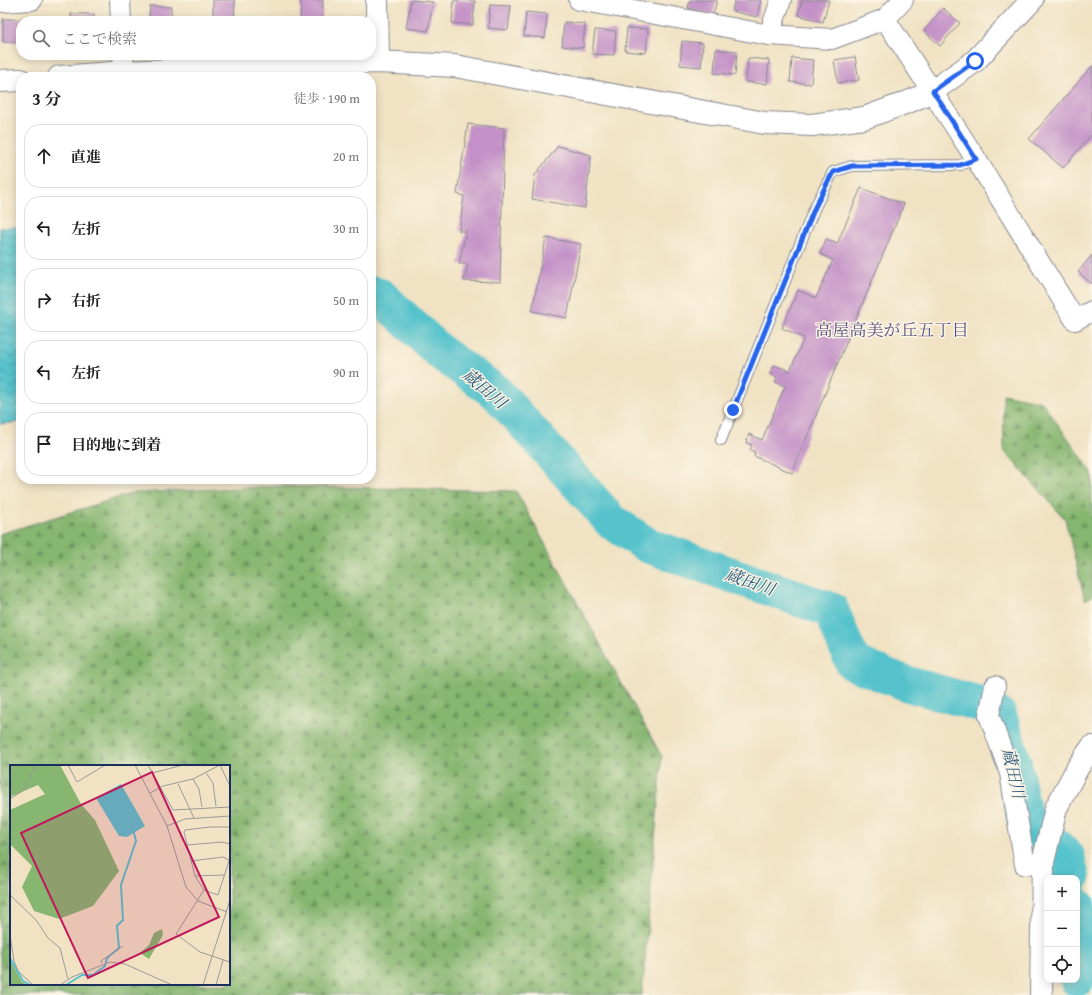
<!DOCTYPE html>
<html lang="ja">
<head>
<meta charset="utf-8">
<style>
	body { margin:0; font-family:"Gentium Book Plus","Noto Serif JP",serif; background:#f6f6f6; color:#222 }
	.controls { position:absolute; right:12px; bottom:12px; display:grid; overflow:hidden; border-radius:8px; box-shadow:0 2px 10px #0003 }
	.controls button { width:36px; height:36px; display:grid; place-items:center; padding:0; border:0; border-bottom:1px solid #e0e0e0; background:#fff; color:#222; font:20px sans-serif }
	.stop { position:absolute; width:12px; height:12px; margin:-9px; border:3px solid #2563eb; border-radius:50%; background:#fff }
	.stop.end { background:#2563eb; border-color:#fff; box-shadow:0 1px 4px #0008 }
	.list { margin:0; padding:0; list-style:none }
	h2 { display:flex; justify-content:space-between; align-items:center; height:52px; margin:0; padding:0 16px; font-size:17px }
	h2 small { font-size:13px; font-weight:400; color:#767676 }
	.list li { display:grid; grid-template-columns:26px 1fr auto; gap:12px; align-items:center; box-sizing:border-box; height:64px; margin:0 8px 8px; padding:0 8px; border:1px solid #e0e0e0; border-radius:16px }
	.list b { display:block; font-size:15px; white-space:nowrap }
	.list em { font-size:13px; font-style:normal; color:#767676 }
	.icon { flex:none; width:22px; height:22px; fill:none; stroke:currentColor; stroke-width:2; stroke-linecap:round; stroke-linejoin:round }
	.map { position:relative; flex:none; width:1092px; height:995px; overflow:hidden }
	.search { position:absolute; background:#fff; box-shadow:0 2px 10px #0003; left:16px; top:16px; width:360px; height:44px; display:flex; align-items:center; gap:10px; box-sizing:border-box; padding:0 14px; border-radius:16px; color:#767676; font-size:15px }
	.panel { position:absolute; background:#fff; box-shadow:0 2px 10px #0003; left:16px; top:72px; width:360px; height:412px; border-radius:16px }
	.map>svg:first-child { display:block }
	.forest { fill:url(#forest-firs); stroke:#507267; fill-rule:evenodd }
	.water { fill:url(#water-waves); stroke:#387995 }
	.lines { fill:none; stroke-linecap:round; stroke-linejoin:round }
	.river { stroke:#56c3cc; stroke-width:36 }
	.building { fill:#c391c7 }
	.service-casing { stroke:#868890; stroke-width:12 }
	.minor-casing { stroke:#868890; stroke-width:22 }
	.tertiary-casing { stroke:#868890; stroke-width:24 }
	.service { stroke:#fff; stroke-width:10 }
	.minor { stroke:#fff; stroke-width:20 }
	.tertiary { stroke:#fff; stroke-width:22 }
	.route { stroke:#2563eb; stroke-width:5 }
	.labels { text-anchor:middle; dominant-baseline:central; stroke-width:3; stroke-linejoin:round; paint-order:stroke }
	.neighbourhood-label { font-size:17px; fill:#565183; stroke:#fcf5e5 }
	.water-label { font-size:17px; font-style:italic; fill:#2d5b7f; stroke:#fcf5e5 }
	.inset-river { fill:none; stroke:#56c3cc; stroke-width:2 }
	.inset-road { fill:none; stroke:#9b9a9b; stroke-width:1 }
	.view { fill:#c2185b; fill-opacity:0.15; stroke:#c2185b; stroke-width:2 }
	.inset-edge { fill:none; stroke:#1b2f5e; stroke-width:2 }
</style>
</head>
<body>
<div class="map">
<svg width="1092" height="995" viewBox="0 0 1092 995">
	<defs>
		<pattern id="forest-firs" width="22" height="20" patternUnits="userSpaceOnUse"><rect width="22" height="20" fill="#86b670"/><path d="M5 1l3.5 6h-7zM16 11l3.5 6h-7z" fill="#6d945f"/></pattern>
		<pattern id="water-waves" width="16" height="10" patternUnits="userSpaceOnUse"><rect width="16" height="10" fill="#56c3cc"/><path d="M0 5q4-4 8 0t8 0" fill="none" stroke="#469fa9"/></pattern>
	</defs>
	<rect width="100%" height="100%" fill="#fcf5e5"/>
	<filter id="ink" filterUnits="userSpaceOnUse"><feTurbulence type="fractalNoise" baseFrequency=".025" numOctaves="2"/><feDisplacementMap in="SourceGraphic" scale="8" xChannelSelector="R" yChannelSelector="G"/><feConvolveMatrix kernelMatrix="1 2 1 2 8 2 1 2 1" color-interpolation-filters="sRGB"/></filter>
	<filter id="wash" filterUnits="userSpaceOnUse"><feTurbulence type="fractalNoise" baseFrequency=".012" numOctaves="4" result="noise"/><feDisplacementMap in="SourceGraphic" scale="16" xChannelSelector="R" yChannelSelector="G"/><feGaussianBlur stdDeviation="0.9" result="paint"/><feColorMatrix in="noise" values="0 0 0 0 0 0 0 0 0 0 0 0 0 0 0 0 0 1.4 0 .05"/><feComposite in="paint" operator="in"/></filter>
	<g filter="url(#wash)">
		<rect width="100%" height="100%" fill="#f0e2c3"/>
		<path class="forest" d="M1003,394l39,8 50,70v124l-7,4 -20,-81 -61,-68z
			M281,486l235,5 146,266 -20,238h-642v-461l133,-41zM11,766h218v218h-218z"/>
		<path class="water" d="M21,227v195l-21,2v-196z"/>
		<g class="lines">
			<path class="river" d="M371,293l9,3 61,57 56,40 114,128 36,24 184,65 22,53 55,21 72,20 19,11 15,49 10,53 43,39 5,22
				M1077,905l10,52 -10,22"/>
		</g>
		<g id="blocks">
			<path class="building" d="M213,0h22l-1,21h-21z
				M301,0h22l-1,21h-22z
				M411,0l22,2 -5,29 -22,-3z
				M454,0l21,1 -2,24 -21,-2z
				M690,0h27l-4,15 -25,-7z
				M735,0h26l-4,17 -25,-6z
				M802,0h27l-6,22 -25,-7z
				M490,5l21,1 -3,24 -20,-2z
				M150,6l21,1v14h-22z
				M943,8l17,15 -20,23 -16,-15z
				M526,12l21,2 -2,24 -21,-2z
				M71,14h23v7h-23z
				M3,19h23v2h-5v21h-18z
				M564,22l21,2 -2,24 -21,-2z
				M627,28l21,1 -2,24 -21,-2z
				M595,30l21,1 -2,24 -22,-1z
				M682,41l21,2 -2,24 -21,-2z
				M716,49l21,2 -2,24 -21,-2z
				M855,57l4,23 -21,3 -4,-23z
				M748,58l21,2 -2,24 -21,-2z
				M792,58l21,2 -2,24 -21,-2z
				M1092,66v68l-29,34 -34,-29z
				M468,124l36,4 -4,154 -36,-1 4,-17h-9l7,-33h-7l5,-35 -7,-2z
				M558,146l33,9 -6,53 -53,-9 3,-24z
				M861,188l43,16 -112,269 -38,-17 1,-4 -5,-2 2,-5 -6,-2 3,-9 13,6 23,-54 -10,-4 2,-5 -7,-3 4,-9 16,6 14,-33 -22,-10 16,-38 18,8 17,-38 -13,-6 6,-15 11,5z
				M546,238l35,6 -14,74 -35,-7z
				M1092,255v29l-14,-12z"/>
		</g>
	</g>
	<g filter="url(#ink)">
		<use href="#blocks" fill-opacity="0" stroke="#868890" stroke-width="1"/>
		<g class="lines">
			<g class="service-casing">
				<path id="service" d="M721,440l94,-233 18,-35 19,-6 108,-1 16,-6"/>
			</g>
			<g class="minor-casing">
				<path id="minor" d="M120,0l1,21
					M579,0l190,35 63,4 53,-20 18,-19
					M0,2l32,-2
					M885,19l91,140 99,161 17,-9
					M769,35l12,-35
					M123,55l1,17
					M995,686l-6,29 21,58 15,92 18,-3"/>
			</g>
			<g class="tertiary-casing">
				<path id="tertiary" d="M377,0l1,62
					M59,77l65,-5 254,-10 77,4 310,57 47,2 52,-7 44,-16 25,-11 42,-30 57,-61
					M0,81l21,-1
					M1041,995l2,-133 13,-54 22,-41 14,-20"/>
			</g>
			<use href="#service" class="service"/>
			<use href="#minor" class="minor"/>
			<use href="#tertiary" class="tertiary"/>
		</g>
	</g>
	<g class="lines" filter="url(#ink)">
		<path class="route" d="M733,410l82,-203 18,-35 19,-6 108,-1 16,-6 -43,-68 42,-30"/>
	</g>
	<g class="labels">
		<g class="neighbourhood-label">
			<text x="892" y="329">高屋高美が丘五丁目</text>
		</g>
		<g class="water-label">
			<text transform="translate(485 388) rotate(40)">蔵田川</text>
			<text transform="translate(750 581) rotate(19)">蔵田川</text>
			<text transform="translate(1014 773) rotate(77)">蔵田川</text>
		</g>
	</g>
	<g transform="translate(10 765)">
		<rect width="220" height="220" fill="#f0e2c3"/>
		<path d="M0,0h50l21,39 14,16 24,51 -26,35 -34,13 -25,-8 -12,-24 10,-21 -22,-22v-34l35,-16 -7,-9 -28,12zM152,164l1,6 -14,24 -9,-6 9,-8 5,-12zM0,195l12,22 5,3h-17z" fill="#86b670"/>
		<path d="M111,19l24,42 -18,11 -8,-1 -23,-38z" fill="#56c3cc"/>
		<path class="inset-river" d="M0,193l13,23 7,4M56,220l16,-10h11l12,-9 2,-8 12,-10 -2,-22 6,-6 -2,-35 15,-44 -4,-16"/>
		<path class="inset-road" d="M58,0l9,17 28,-17M125,0l32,61 19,61 12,14 29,11M138,0l25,45 57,-3M210,0l10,21M142,8l31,-8M196,8l7,10 3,23M183,14l6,10 3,18M168,19l16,34M140,28l13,-7 30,-7 27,-14M0,34l14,-9 12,-25M157,61l18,-7 45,-3M220,62h-20l-25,3 -1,2 11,44 9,14 14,5 12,-37M177,80l35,-3 8,2M181,96l32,-4 6,3M185,111l30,-1M194,125l-28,44 24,18 30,10M0,130l26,25 12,18 12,10 8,31M0,170l4,26 4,10 15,14M92,198l-1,-2 22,-15M50,220l12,-8 38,-15 15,2 47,21M193,220l27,-85M206,220l7,-25"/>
		<path class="view" d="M142,7l67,145 -131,61 -67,-145z"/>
		<rect width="220" height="220" class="inset-edge"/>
	</g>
</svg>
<div class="controls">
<button>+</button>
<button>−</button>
<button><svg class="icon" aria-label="locate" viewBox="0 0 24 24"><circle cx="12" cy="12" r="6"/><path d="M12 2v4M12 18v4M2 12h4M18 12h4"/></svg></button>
</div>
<div class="stop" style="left:975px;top:61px"></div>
<div class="stop end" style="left:733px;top:410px"></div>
<div class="search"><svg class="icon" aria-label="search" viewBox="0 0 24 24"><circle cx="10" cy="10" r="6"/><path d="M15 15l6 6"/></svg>ここで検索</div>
<section class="panel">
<h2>3 分<small>徒歩 · 190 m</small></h2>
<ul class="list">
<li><svg class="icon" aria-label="ahead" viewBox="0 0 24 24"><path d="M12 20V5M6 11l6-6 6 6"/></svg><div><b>直進</b></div><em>20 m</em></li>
<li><svg class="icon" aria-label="left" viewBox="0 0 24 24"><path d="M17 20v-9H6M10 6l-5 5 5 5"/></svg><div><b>左折</b></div><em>30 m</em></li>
<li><svg class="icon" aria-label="right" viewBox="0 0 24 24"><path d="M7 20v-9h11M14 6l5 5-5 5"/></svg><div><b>右折</b></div><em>50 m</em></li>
<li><svg class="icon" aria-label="left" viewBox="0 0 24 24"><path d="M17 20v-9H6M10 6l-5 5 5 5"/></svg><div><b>左折</b></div><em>90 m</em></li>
<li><svg class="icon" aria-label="arrive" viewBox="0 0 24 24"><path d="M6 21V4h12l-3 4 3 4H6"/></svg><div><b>目的地に到着</b></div></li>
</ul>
</section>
</div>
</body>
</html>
